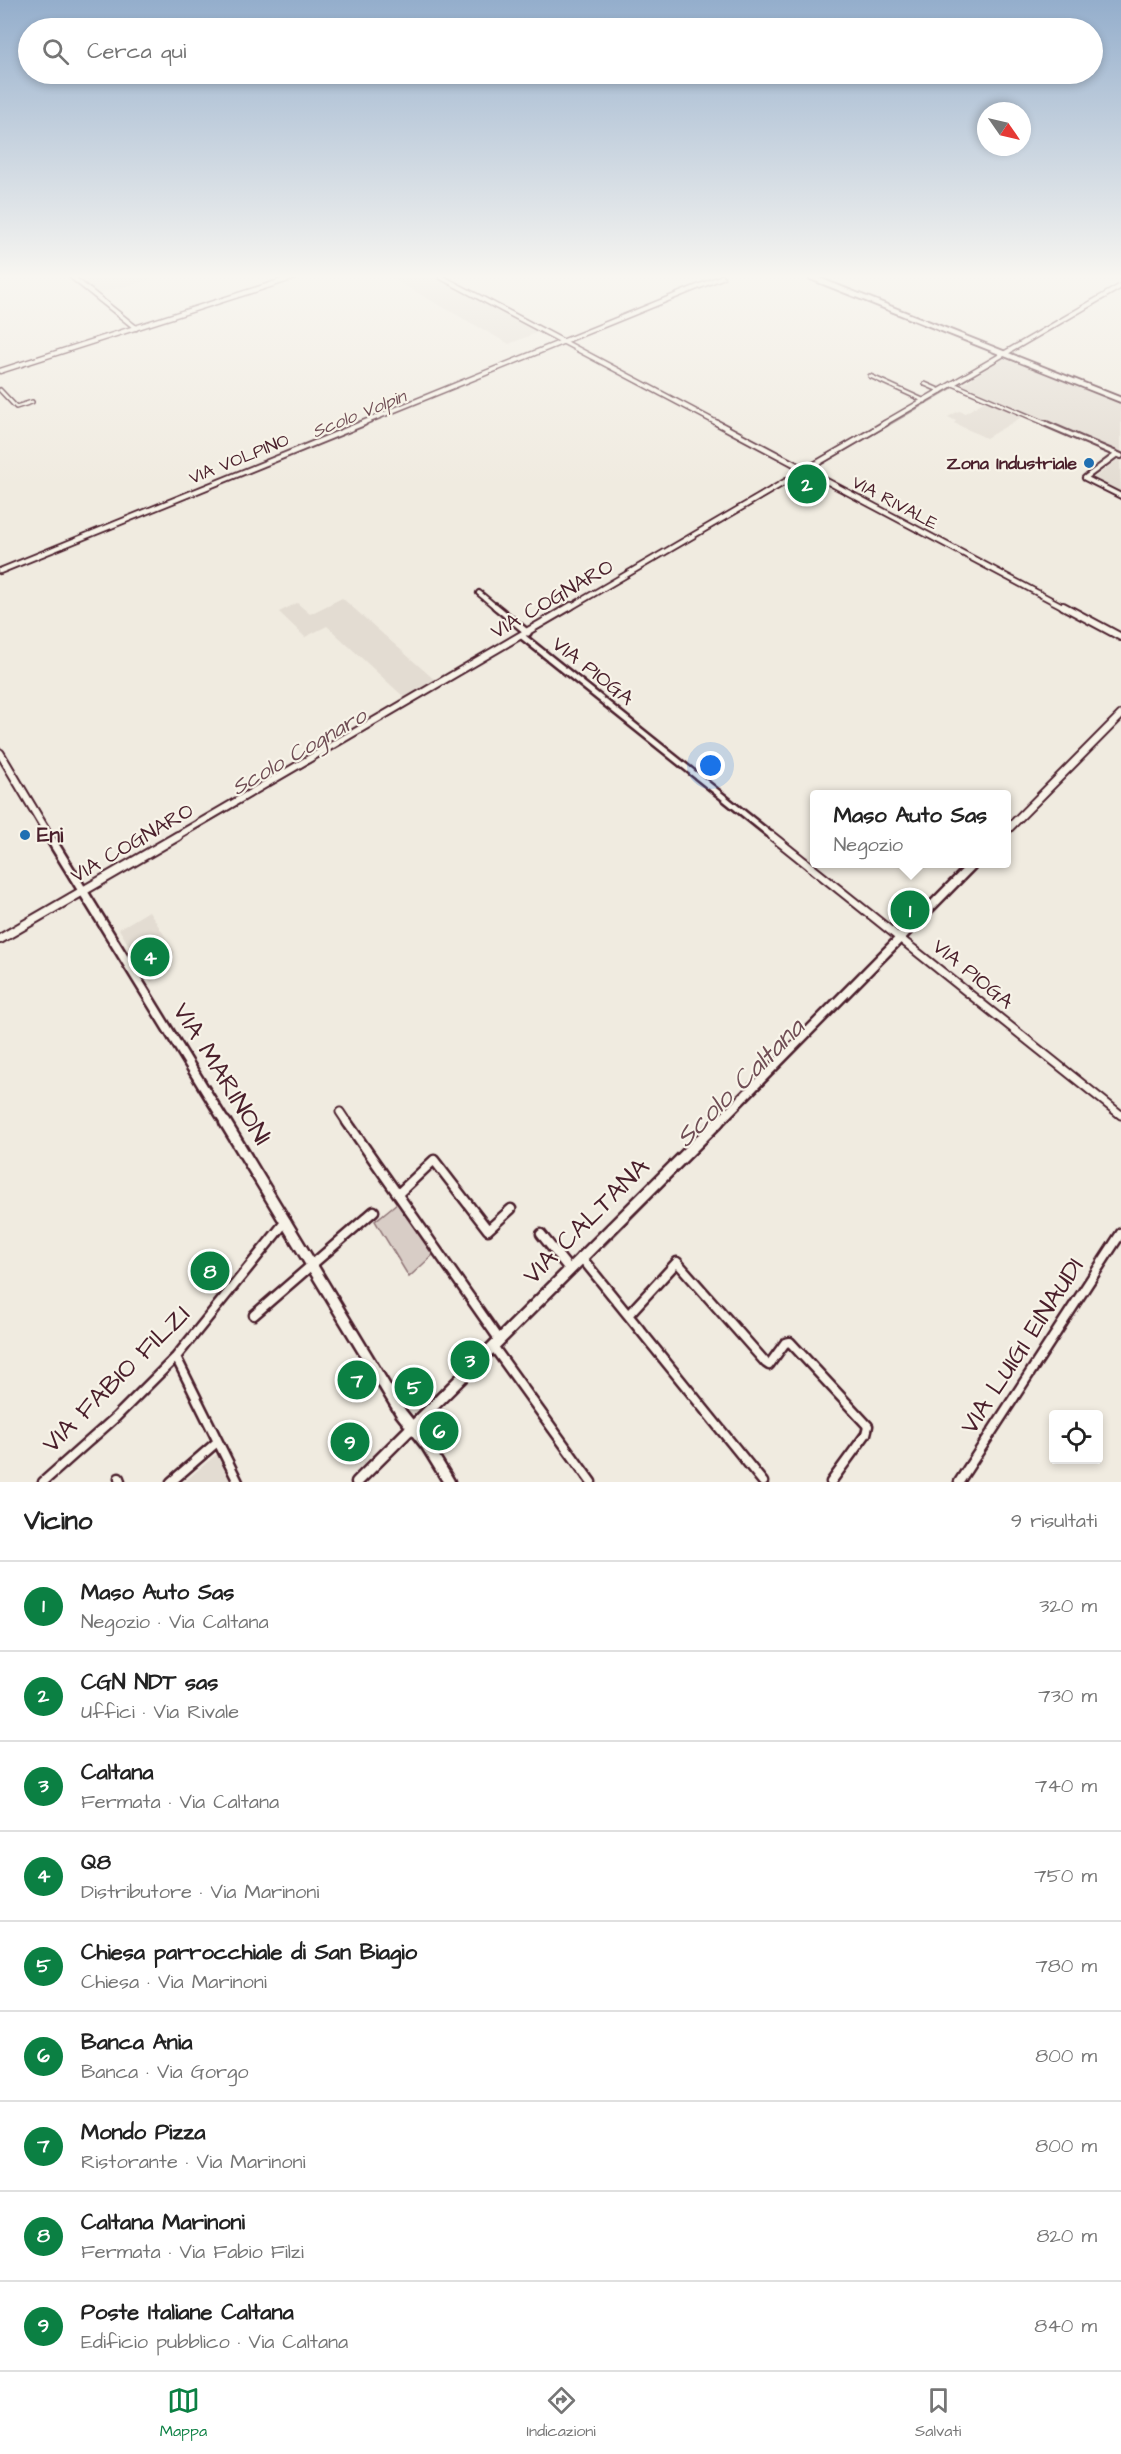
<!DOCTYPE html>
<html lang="it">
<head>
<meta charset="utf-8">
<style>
	body { margin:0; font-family:"Architects Daughter",sans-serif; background:#f2f2f2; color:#222 }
	.controls { position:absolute; right:18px; bottom:18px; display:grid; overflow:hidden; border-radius:6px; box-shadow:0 3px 9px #0003 }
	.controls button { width:54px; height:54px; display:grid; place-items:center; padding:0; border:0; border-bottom:2px solid #e0e0e0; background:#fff; color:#222; font:30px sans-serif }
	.compass { position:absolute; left:977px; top:102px; width:54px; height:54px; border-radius:50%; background:#fff; box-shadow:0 3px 9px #0003; rotate:124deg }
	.you { position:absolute; left:711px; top:766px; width:21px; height:21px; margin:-15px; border:4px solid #fff; border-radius:50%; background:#1a73e8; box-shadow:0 0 0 9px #1a73e833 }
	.badge { display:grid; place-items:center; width:39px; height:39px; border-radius:50%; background:#0b8043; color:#fff; font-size:20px; font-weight:700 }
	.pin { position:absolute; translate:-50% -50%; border:3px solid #fff; box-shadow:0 2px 6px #0006 }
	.popup { position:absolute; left:810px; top:790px; width:201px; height:78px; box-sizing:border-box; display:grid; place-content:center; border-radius:6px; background:#fff; filter:drop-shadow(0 2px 4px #0005); font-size:20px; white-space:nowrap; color:#767676 }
	.popup b { font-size:22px; color:#222 }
	.popup::after { content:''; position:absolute; left:50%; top:100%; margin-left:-12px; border:12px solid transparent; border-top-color:#fff }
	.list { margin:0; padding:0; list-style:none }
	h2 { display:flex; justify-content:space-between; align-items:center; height:78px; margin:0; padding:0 24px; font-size:26px }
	h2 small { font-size:20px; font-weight:400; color:#767676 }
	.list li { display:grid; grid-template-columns:39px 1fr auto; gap:18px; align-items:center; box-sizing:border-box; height:90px; padding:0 24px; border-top:2px solid #e0e0e0 }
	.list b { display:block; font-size:22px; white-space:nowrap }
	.list p { margin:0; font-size:20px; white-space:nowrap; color:#767676 }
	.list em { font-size:20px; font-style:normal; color:#767676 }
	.icon { flex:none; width:33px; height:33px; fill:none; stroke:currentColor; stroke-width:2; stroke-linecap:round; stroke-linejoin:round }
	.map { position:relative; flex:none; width:1121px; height:1482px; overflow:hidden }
	.search { position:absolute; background:#fff; box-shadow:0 3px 9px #0003; left:18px; right:18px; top:18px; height:66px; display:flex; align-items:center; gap:15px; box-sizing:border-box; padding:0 21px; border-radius:33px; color:#767676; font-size:22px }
	.sheet { height:888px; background:#fff }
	nav { display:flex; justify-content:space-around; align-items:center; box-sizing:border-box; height:84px; border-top:2px solid #e0e0e0; background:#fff; font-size:16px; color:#767676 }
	nav a { display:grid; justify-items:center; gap:3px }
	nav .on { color:#0b8043 }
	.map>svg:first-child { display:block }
	.built { fill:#e3dcd2 }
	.green { fill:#d8cdc6; stroke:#917678; stroke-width:1.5 }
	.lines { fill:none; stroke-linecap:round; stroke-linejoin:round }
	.stream-far1 { stroke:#8b6f72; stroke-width:1.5 }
	.stream { stroke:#8b6f72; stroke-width:2 }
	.minor-far4-casing { stroke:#4a1f2b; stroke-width:6 }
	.minor-far3-casing { stroke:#4a1f2b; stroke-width:8 }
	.minor-far2-casing { stroke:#4a1f2b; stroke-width:10 }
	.minor-far1-casing { stroke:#4a1f2b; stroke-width:11 }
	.minor-casing { stroke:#4a1f2b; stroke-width:13 }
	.tertiary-far3-casing { stroke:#4a1f2b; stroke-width:7 }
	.tertiary-far2-casing { stroke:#4a1f2b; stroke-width:8 }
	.tertiary-far1-casing { stroke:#4a1f2b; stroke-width:10 }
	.tertiary-casing { stroke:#4a1f2b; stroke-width:12 }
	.secondary-far2-casing { stroke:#4a1f2b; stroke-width:11 }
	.secondary-far1-casing { stroke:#4a1f2b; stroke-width:13 }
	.secondary-casing { stroke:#4a1f2b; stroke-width:15 }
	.primary-casing { stroke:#4a1f2b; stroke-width:8 }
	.minor-far4 { stroke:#f7f3e8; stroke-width:3 }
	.minor-far3 { stroke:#f7f3e8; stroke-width:4 }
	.minor-far2 { stroke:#f7f3e8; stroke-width:5 }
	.minor-far1 { stroke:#f7f3e8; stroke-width:7 }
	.minor { stroke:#f7f3e8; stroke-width:8 }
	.tertiary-far3 { stroke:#f7f3e8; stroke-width:4 }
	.tertiary-far2 { stroke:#f7f3e8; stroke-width:4.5 }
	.tertiary-far1 { stroke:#f7f3e8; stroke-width:6 }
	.tertiary { stroke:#f7f3e8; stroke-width:8 }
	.secondary-far2 { stroke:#f7f3e8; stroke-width:7 }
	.secondary-far1 { stroke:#f7f3e8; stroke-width:8 }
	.secondary { stroke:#f7f3e8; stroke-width:10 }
	.primary { stroke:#f7f3e8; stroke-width:4.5 }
	.poi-dot { fill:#1f6fb2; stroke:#f7f3e8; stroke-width:2 }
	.labels { text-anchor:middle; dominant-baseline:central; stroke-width:4.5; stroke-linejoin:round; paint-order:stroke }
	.far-water-label { font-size:18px; font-style:italic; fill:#704e55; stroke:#f7f3e8 }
	.far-street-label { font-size:18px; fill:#4a1f2b; stroke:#f7f3e8 }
	.far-poi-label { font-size:18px; font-weight:bold; fill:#4a1f2b; stroke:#f7f3e8; text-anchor:end }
	.street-label { font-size:21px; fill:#4a1f2b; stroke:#f7f3e8 }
	.poi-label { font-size:21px; font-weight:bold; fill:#4a1f2b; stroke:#f7f3e8; text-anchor:start }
	.water-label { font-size:22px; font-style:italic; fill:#704e55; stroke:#f7f3e8 }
	.near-street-label { font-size:26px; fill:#4a1f2b; stroke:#f7f3e8 }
	.near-water-label { font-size:27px; font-style:italic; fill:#704e55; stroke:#f7f3e8 }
</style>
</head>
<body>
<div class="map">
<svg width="1121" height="1482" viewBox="0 0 1121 1482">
	<rect width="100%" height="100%" fill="#f0ebe0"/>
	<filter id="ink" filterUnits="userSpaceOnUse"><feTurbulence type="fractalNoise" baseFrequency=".0167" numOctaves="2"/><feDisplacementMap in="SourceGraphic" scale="12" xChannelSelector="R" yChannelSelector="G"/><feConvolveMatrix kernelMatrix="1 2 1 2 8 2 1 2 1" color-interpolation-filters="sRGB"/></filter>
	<g filter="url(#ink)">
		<path class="built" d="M76,277h81l1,1 -62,16z
			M389,277h49l103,54 -32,13z
			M1003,358l118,46v51l-161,-69z
			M985,401l37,16 -36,21 -32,-15 2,-2 -8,-4 11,-6 6,2z
			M1120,458l1,37 -31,-14z
			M342,598l94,83 -30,18 -79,-73 -22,11 -26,-25 18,-9 13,11z
			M149,911l26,41 -10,17 -14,13 -32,-53z
			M218,1453l15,29h-49z"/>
		<path class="green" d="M397,1203l36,52 -24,22 -34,-56z"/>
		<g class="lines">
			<path class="stream-far1" d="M569,341l132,-53
				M1010,353l111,-64
				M958,384l44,-26
				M810,471l142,-83
				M527,636l279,-163
				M1006,837l115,-116
				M180,839l341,-200
				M91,891l28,-17
				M906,939l74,-75
				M0,944l75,-43
				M724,1124l177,-180"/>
			<path class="stream" d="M603,1247l123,-125"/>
			<g class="minor-far4-casing">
				<path id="minor-far4" d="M870,376l55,25
					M925,384l16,7
					M953,384l94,40
					M0,390l16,17 16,-5"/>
			</g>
			<g class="minor-far3-casing">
				<path id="minor-far3" d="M1044,423l77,33
					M1116,455l-31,23 36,18
					M479,593l18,15"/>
			</g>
			<g class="minor-far2-casing">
				<path id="minor-far2" d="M495,606l33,27
					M522,636l251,201"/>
			</g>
			<g class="minor-far1-casing">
				<path id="minor-far1" d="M772,836l349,279
					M340,1112l8,12"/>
			</g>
			<g class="minor-casing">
				<path id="minor" d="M347,1122l152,217
					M398,1194l36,-34 54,70 23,-21
					M541,1234l28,35
					M581,1257l182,225
					M629,1314l48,-52 89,101 3,2 16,-22 5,-1 78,84 -2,8 -35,48
					M254,1315l120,-104
					M493,1346l98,136
					M176,1357l62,125
					M119,1478l1,4
					M43,1482l73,-65 60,-60 110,-136
					M171,1482l46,-40
					M959,1482l162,-249"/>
			</g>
			<g class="tertiary-far3-casing">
				<path id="tertiary-far3" d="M72,277l64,51
					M441,277l278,147
					M0,371l295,-94
					M360,424l362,-147
					M883,424l238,-138"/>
			</g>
			<g class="tertiary-far2-casing">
				<path id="tertiary-far2" d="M717,423l349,185
					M0,571l364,-148
					M569,608l317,-185"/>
			</g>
			<g class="tertiary-far1-casing">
				<path id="tertiary-far1" d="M1063,606l58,31
					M175,837l396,-231"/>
			</g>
			<g class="tertiary-casing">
				<path id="tertiary" d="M0,939l178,-103"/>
			</g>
			<g class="secondary-far2-casing">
				<path id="secondary-far2" d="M0,753l50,84
					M1006,831l115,-116"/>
			</g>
			<g class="secondary-far1-casing">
				<path id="secondary-far1" d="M49,836l177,288
					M717,1124l256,-260"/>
			</g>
			<g class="secondary-casing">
				<path id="secondary" d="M225,1122l176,291 26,33 22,36
					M357,1482l361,-360"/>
			</g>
			<g class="primary-casing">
				<path id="primary" d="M811,277l310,123"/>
			</g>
			<use href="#minor-far4" class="minor-far4"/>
			<use href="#minor-far3" class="minor-far3"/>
			<use href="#minor-far2" class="minor-far2"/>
			<use href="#minor-far1" class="minor-far1"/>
			<use href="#minor" class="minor"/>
			<use href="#tertiary-far3" class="tertiary-far3"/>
			<use href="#tertiary-far2" class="tertiary-far2"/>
			<use href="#tertiary-far1" class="tertiary-far1"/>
			<use href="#tertiary" class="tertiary"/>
			<use href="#secondary-far2" class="secondary-far2"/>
			<use href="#secondary-far1" class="secondary-far1"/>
			<use href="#secondary" class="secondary"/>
			<use href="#primary" class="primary"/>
		</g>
	</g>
	<linearGradient id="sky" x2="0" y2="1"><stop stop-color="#94aecc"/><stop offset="0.57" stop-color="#f8f6f1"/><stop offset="1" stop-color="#f8f6f1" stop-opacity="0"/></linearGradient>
	<rect width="1121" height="485" fill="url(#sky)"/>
	<g class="poi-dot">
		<circle cx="1089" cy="463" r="6"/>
		<circle cx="25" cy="835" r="6"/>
	</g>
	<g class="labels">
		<g class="far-water-label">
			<text transform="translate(359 414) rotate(-22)">Scolo Volpin</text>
		</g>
		<g class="far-street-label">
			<text transform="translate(239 459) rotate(-22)">VIA VOLPINO</text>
			<text transform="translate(895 503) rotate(28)">VIA RIVALE</text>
		</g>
		<g class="far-poi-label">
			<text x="1077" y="463">Zona Industriale</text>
		</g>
		<g class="street-label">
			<text transform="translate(552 599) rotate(-30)">VIA COGNARO</text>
			<text transform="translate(593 671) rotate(38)">VIA PIOGA</text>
			<text transform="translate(132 843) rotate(-30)">VIA COGNARO</text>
			<text transform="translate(973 974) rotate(39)">VIA PIOGA</text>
		</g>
		<g class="poi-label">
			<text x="37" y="835">Eni</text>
		</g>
		<g class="water-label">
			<text transform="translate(299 752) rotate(-30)">Scolo Cognaro</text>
		</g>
		<g class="near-street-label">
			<text transform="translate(222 1074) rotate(58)">VIA MARINONI</text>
			<text transform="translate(586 1221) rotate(-45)">VIA CALTANA</text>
			<text transform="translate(1022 1346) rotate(-57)">VIA LUIGI EINAUDI</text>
			<text transform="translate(116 1379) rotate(-45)">VIA FABIO FILZI</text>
		</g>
		<g class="near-water-label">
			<text transform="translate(740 1083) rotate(-45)">Scolo Caltana</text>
		</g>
	</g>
</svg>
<div class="controls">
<button><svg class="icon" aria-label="locate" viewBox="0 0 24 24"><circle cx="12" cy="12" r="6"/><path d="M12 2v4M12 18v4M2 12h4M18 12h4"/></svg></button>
</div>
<svg class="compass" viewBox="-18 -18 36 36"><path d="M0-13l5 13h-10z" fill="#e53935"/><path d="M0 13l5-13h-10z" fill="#767676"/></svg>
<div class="you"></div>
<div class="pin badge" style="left:910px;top:910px">1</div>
<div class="popup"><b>Maso Auto Sas</b>Negozio</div>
<div class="pin badge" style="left:807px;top:484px">2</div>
<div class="pin badge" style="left:470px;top:1360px">3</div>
<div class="pin badge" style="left:150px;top:957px">4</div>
<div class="pin badge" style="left:414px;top:1387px">5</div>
<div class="pin badge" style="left:439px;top:1431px">6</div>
<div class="pin badge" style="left:357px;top:1380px">7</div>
<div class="pin badge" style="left:210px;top:1271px">8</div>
<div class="pin badge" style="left:350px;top:1442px">9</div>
<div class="search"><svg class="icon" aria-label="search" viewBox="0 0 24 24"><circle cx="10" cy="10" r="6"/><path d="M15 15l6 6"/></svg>Cerca qui</div>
</div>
<section class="sheet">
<h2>Vicino<small>9 risultati</small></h2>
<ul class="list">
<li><span class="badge">1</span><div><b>Maso Auto Sas</b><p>Negozio · Via Caltana</p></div><em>320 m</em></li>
<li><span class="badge">2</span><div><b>CGN NDT sas</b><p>Uffici · Via Rivale</p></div><em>730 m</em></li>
<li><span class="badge">3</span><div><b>Caltana</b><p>Fermata · Via Caltana</p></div><em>740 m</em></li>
<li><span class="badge">4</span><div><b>Q8</b><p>Distributore · Via Marinoni</p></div><em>750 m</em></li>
<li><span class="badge">5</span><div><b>Chiesa parrocchiale di San Biagio</b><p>Chiesa · Via Marinoni</p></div><em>780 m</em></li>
<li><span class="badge">6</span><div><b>Banca Ania</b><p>Banca · Via Gorgo</p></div><em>800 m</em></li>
<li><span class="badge">7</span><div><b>Mondo Pizza</b><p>Ristorante · Via Marinoni</p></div><em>800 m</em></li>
<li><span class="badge">8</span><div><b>Caltana Marinoni</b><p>Fermata · Via Fabio Filzi</p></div><em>820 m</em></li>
<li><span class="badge">9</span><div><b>Poste Italiane Caltana</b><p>Edificio pubblico · Via Caltana</p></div><em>840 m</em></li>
</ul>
</section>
<nav>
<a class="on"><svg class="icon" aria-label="map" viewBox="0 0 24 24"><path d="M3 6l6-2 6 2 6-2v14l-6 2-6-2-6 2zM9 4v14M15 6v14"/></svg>Mappa</a>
<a><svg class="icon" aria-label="directions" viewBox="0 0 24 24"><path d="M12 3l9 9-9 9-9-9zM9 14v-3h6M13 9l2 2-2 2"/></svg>Indicazioni</a>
<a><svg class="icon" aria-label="saved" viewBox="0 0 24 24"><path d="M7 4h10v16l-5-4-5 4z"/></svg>Salvati</a>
</nav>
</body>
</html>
